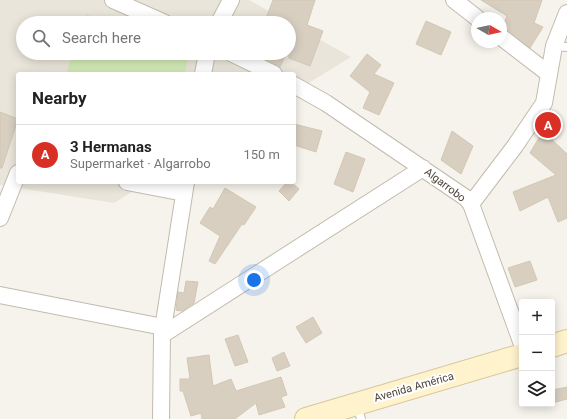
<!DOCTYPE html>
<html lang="en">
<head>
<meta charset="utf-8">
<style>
	body { margin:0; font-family:Roboto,sans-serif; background:#f6f6f6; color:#222 }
	.controls { position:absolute; right:12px; bottom:12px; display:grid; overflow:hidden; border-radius:4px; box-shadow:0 2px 10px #0003 }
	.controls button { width:36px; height:36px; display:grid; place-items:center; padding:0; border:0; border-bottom:1px solid #e0e0e0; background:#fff; color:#222; font:20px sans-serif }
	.compass { position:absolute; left:471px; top:12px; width:36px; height:36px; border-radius:50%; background:#fff; box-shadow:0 2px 10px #0003; rotate:99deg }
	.you { position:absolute; left:254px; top:280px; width:14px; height:14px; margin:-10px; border:3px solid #fff; border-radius:50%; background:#1a73e8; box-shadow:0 0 0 6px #1a73e833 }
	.badge { display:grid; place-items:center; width:26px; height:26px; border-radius:50%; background:#d93025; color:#fff; font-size:13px; font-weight:700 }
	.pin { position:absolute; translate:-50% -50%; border:2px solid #fff; box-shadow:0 1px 4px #0006 }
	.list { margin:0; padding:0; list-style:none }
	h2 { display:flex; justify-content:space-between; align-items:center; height:52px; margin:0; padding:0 16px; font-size:17px }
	h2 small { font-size:13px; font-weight:400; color:#767676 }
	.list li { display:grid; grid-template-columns:26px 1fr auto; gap:12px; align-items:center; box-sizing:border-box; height:60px; padding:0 16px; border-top:1px solid #e0e0e0 }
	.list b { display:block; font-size:15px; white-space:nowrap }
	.list p { margin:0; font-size:13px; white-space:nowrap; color:#767676 }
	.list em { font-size:13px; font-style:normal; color:#767676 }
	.icon { flex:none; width:22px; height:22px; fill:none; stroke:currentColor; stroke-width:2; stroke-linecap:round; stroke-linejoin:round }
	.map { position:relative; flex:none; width:567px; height:419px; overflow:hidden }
	.search { position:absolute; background:#fff; box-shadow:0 2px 10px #0003; left:16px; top:16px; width:280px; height:44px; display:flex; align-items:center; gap:10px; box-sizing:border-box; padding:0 14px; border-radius:22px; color:#767676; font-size:15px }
	.panel { position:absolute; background:#fff; box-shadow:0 2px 10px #0003; left:16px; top:72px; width:280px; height:112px; border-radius:4px }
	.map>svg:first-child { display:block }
	.residential { fill:#eae5da; fill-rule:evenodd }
	.green { fill:#d2eab5 }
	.building { fill:#d8cfc1; stroke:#d3c7b4 }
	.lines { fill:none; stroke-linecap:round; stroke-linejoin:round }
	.service-casing { stroke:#c2bbae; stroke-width:10 }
	.minor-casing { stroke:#c2bbae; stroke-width:18 }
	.secondary-casing { stroke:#d6c79b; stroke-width:24 }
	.service { stroke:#fff; stroke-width:8 }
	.minor { stroke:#fff; stroke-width:16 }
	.secondary { stroke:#fff3cd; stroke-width:22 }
	.labels { text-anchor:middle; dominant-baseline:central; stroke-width:4; stroke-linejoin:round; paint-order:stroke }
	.street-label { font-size:11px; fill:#4b4439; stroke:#fff }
</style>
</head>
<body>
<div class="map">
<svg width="567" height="419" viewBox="0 0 567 419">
	<rect width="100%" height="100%" fill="#f6f3ec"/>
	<path class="residential" d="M0,0h249l102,57 -57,35v-18h-276v108h130l-34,21 -114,-18zM23,23h266v30h-266z"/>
	<path class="green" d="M86,14l24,9h-27z
		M73,53h116l-4,21h-119z"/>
	<path class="building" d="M273,0h42l-8,25 16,6 -13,35 -21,-8v-35h-25z
		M481,0h61l-8,23 9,4 -13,21 -28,-20 5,-12z
		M426,21l25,11 -10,23 -25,-11z
		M253,53h33l-6,14z
		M367,54l14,11 -7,9 20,9 -15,32 -16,-7 7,-16 -20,-16z
		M0,112l18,7 -16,49h-2z
		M294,124l28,7 -6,21 -22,-7z
		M452,131l21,15 -12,28 -20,-14z
		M543,131l24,23v64l-9,4 -10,-25 -28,14 -7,-19 43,-17 -26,-22z
		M346,152l19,7 -12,33 -19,-8z
		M287,182h4l8,7 -10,12 -10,-10z
		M225,188l31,19 -12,18 -2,-1 -27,40 -6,-3 11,-25 -20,-13 10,-16 3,2z
		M530,261l7,19 -22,7 -7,-19z
		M186,281l12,1 -4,21 -12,8 -6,-1 2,-18 6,1z
		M313,317l9,16 -16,10 -10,-16z
		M238,335l10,27 -13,4 -10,-27z
		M284,352l6,14 -13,5 -5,-13z
		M209,355l4,31 18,-7 5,12 45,-14 6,18 -6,2 4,10 -26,8 -3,-12 -21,16h-33l-1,-6 -10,3 -8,-25h-3v-12h10l-3,-21z
		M567,387v12l-15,4v-13z"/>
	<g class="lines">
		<g class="service-casing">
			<path id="service" d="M554,46l13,1
				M357,404l4,15"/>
		</g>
		<g class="minor-casing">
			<path id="minor" d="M113,0l52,23
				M454,0l23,18
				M219,23l12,-23
				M501,37l48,37
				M231,53l43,21
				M203,74l4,-21
				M294,85l32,18 140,95 5,6 51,140
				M127,182l57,11
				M471,204l44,-58 29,-43 10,-57 13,-33
				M0,218l18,-45
				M0,295l163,32
				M162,335l261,-167
				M161,419l1,-84 24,-153"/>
		</g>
		<g class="secondary-casing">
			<path id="secondary" d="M552,346l15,-5
				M306,419l216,-64"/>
		</g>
		<use href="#service" class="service"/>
		<use href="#minor" class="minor"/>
		<use href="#secondary" class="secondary"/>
	</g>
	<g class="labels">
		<g class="street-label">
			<text transform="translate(445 185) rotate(37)">Algarrobo</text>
			<text transform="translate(414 387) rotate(-16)">Avenida América</text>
		</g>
	</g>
</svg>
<div class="controls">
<button>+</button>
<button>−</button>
<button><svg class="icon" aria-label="layers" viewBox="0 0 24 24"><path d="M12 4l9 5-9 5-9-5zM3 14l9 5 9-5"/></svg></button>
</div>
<svg class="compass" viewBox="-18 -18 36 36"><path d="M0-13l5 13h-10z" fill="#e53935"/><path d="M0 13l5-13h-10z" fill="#767676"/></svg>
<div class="you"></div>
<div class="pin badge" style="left:548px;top:125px">A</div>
<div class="search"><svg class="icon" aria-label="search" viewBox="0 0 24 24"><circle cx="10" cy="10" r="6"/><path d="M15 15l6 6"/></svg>Search here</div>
<section class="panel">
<h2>Nearby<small></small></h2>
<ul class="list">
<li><span class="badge">A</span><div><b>3 Hermanas</b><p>Supermarket · Algarrobo</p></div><em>150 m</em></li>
</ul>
</section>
</div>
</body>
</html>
